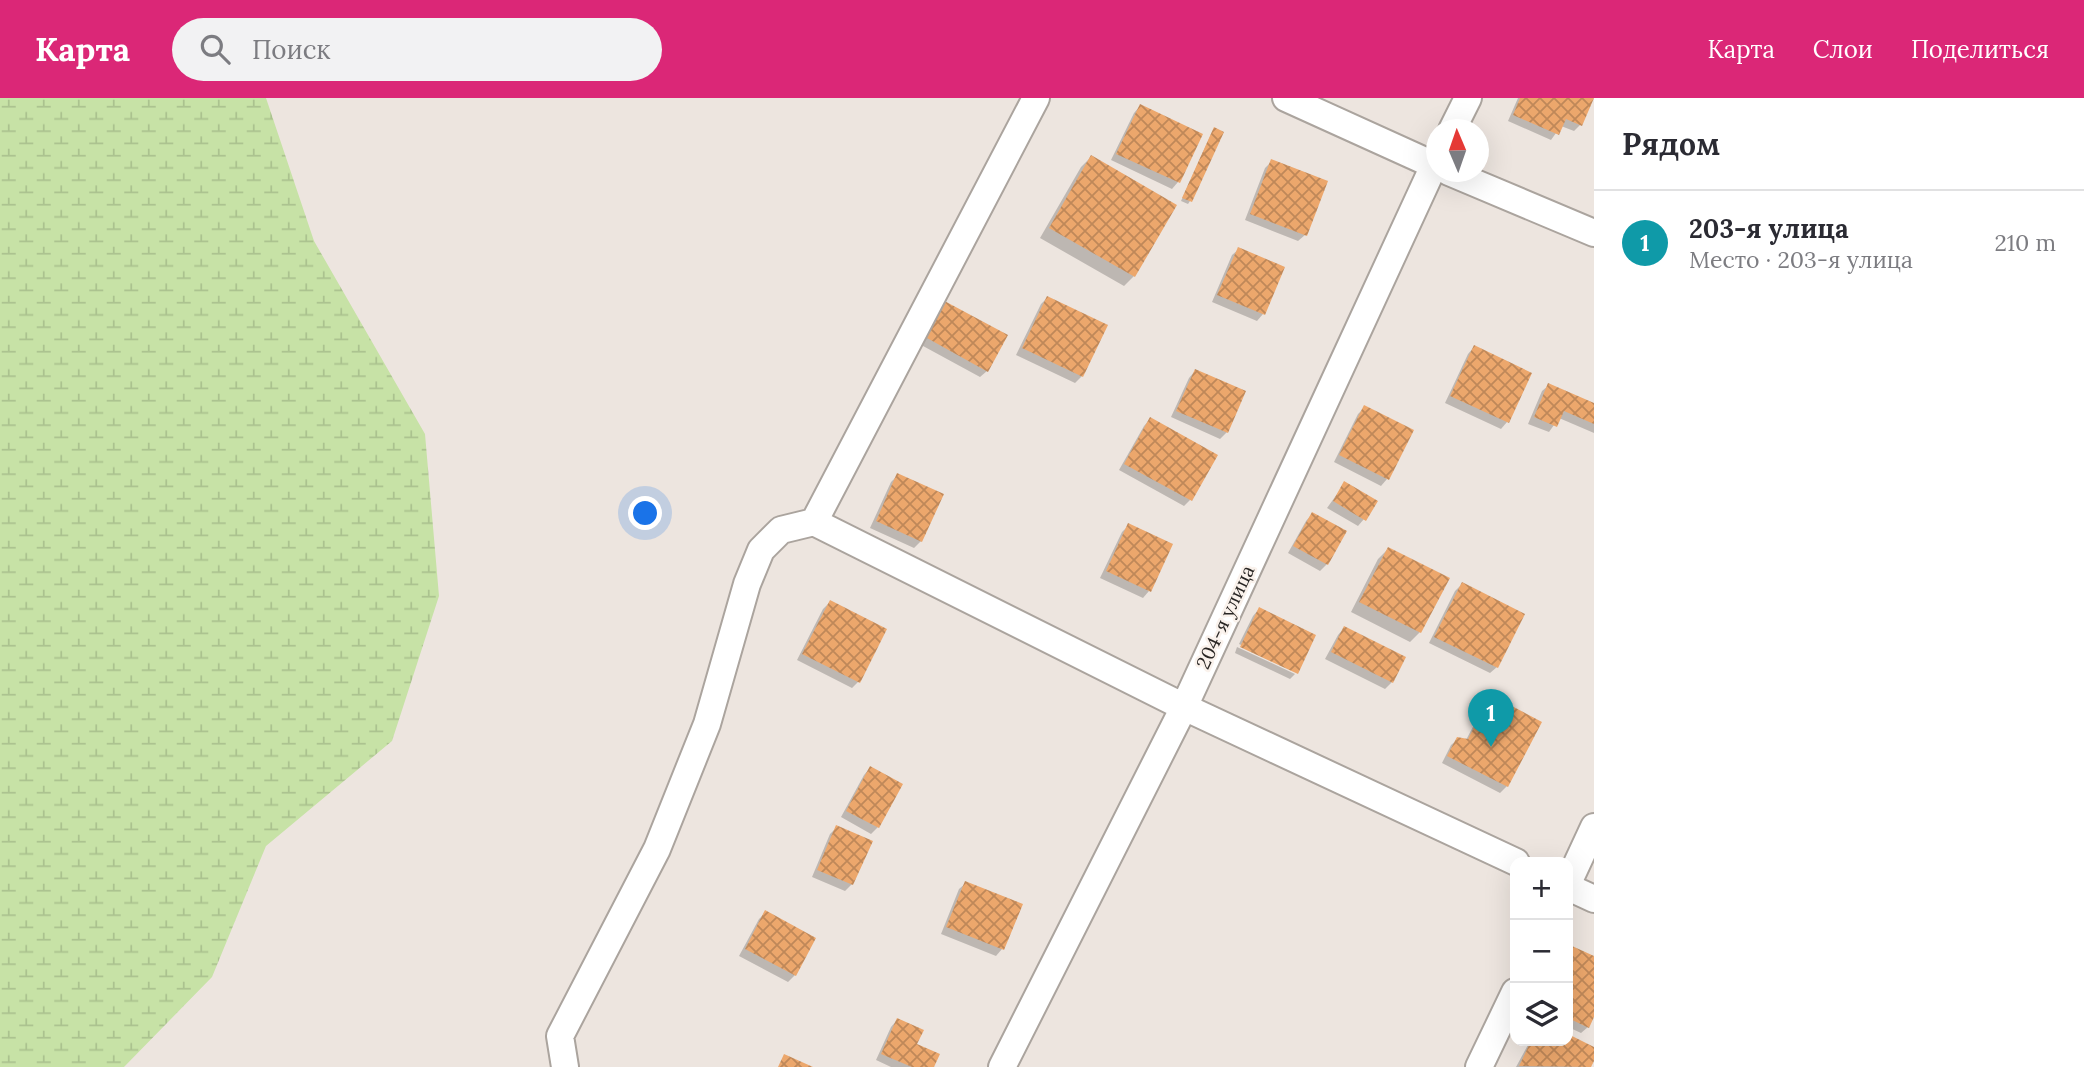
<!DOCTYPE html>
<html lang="ru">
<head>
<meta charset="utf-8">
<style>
	body { margin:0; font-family:Lora,serif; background:#f2f2f3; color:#2b2b33 }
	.controls { position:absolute; right:21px; bottom:21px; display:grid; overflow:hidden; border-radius:14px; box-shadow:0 7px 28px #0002 }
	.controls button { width:63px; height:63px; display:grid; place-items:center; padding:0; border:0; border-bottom:2px solid #e1e1e2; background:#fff; color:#2b2b33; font:35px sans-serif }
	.compass { position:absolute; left:1426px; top:21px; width:63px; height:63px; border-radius:50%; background:#fff; box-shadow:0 7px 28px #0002; rotate:358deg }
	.you { position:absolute; left:646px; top:416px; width:24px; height:24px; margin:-18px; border:5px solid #fff; border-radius:50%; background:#1a73e8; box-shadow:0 0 0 10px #1a73e833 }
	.badge { display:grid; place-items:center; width:46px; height:46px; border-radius:50%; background:#db2777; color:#fff; font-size:23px; font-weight:700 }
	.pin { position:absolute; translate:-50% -58px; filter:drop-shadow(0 2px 4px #0008) }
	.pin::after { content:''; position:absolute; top:37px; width:24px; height:21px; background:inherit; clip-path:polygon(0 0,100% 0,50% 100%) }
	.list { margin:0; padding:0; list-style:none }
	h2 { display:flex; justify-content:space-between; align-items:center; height:91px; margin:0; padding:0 28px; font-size:30px }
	h2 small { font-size:23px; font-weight:400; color:#7c7c81 }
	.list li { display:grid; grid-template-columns:46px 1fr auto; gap:21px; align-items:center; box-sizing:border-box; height:105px; padding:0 28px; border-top:2px solid #e1e1e2 }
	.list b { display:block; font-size:26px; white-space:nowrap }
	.list p { margin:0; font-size:23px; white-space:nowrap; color:#7c7c81 }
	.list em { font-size:23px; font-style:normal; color:#7c7c81 }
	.icon { flex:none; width:38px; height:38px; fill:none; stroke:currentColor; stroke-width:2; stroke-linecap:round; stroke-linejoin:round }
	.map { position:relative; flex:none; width:1594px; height:969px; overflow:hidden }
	header { display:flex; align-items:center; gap:42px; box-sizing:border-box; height:98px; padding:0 35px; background:#db2777; color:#fff }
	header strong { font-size:33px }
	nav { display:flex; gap:38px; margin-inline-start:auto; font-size:24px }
	.search { width:490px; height:63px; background:#f2f2f3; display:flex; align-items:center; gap:18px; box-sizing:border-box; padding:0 24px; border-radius:38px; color:#7c7c81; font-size:26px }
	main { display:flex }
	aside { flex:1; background:#fff }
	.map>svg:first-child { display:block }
	.wetland { fill:url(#wetland-marsh) }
	.shadow { fill:#0003 }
	.building { fill:url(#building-cross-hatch) }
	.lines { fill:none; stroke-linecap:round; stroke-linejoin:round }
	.minor-casing { stroke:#aba49e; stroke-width:30 }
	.minor { stroke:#fff; stroke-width:26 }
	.labels { text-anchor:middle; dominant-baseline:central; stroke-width:5; stroke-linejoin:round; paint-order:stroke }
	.street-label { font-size:19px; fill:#292624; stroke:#faf2ec }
</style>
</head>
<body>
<header>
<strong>Карта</strong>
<div class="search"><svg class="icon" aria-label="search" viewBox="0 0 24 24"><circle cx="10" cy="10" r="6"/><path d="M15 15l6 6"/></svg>Поиск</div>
<nav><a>Карта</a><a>Слои</a><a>Поделиться</a></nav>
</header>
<main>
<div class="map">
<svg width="1594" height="969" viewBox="0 0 1594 969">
	<defs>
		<pattern id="wetland-marsh" width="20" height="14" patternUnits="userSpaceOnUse" patternTransform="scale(1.75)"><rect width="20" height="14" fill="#c7e2a6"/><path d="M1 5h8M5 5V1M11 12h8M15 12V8" fill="none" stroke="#abc28f"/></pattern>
		<pattern id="building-cross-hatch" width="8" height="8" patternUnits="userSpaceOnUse" patternTransform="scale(1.75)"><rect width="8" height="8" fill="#eca76c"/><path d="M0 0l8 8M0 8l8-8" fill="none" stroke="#bf8859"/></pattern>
	</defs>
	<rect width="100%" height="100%" fill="#ede5df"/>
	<path class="wetland" d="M0,0h266l48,143 111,193 14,162 -47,145 -126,105 -54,131 -88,90h-124z"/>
	<path class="shadow" d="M1518,0h74l-12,27 -6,6 -13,-5 -10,14 -43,-19z
		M1140,8l61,29 -23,47 -6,7 -61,-29 23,-47z
		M1212,34l-22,69 -2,3 -7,-3z
		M1091,59l43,119 -10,10 -84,-48 41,-71z
		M1272,63l33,74 -7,6 -53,-21 20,-52z
		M1239,151l44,19 -20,46 -6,7 -45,-19 20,-47z
		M1047,200l59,28 -24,50 -7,7 -59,-28 25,-51z
		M931,208l56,65 -7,6 -68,-37z
		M1474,249l56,27 -23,48 -6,7 -56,-26 23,-49z
		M1195,273l32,61 -7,7 -49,-22 18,-39z
		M1549,287l45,20v28l-35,-15 -10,14 -21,-8 14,-33z
		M1365,309l22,72 -6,7 -47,-24 24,-48z
		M1150,321l40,81 -6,6 -65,-36 25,-44z
		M898,377l23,66 -7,7 -44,-20 21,-46z
		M1345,385l19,36 -6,7 -31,-18z
		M1312,416l15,50 -7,7 -32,-18 18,-32z
		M1129,427l20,66 -6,7 -43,-20 22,-46z
		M1388,451l32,83 -10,10 -59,-30 27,-53z
		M1462,486l35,83 -7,6 -61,-30 26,-52z
		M830,504l28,80 -6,6 -55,-28 26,-51z
		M1259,511l37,62 -57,-27 14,-28z
		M1344,530l48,54 -7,7 -60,-30 13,-24z
		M1237,549l58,27 -5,5 -55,-26z
		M1491,599l49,26 -33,63 -7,7 -58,-30 9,-18 7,-6 8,1 19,-36z
		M870,670l8,59 -7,7 -30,-17 23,-42z
		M837,729l15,57 -7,7 -33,-14 18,-43z
		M966,785l36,66 -6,7 -55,-22 18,-45z
		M766,814l48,27 -19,36 -7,7 -49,-26 20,-37z
		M1573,850l21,10v55l-6,14 -7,6 -13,-6v-74z
		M897,922l18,25 17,22h-41l-15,-7 15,-33z
		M1568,938l26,13v8l-5,10h-73l14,-26h38z"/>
	<path class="building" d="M1520,0h74l-12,28 -16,-7 -7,16 -46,-20z
		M1140,6l63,30 -23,49 -64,-29z
		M1214,29l10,5 -32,70 -10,-4z
		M1091,57l86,50 -42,72 -86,-49z
		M1271,61l57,22 -21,55 -57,-22z
		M1238,149l47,20 -20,48 -48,-20z
		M1047,198l61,29 -25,52 -61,-29z
		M937,199l71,38 -20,37 -70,-39z
		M1474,247l58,28 -23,50 -59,-27z
		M1195,271l51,22 -18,42 -52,-22z
		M1548,285l46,20v21l-30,-13 -7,16 -23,-10z
		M1364,307l50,25 -25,50 -50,-25z
		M1150,319l68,38 -26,46 -68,-37z
		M897,375l47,21 -22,48 -46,-21z
		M1344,383l34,20 -12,20 -33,-20z
		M1312,414l35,19 -19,34 -35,-19z
		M1128,425l45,21 -22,48 -45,-21z
		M1388,449l62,31 -29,55 -62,-31z
		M1462,484l63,32 -27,54 -64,-31z
		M830,502l57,29 -27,54 -58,-29z
		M1259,509l57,28 -18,39 -58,-27z
		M1344,528l62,31 -13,26 -62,-31z
		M1491,597l51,27 -34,65 -61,-31 10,-19 11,2z
		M870,668l33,18 -24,44 -33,-17z
		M836,727l37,16 -20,44 -36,-15z
		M965,783l58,23 -19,46 -58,-23z
		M765,812l51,28 -20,38 -51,-27z
		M1572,848l22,10v61l-5,11 -21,-10v-62z
		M897,920l27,12 -7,14 23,10 -6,13h-22l-31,-13z
		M1568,936l26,13v14l-3,6 -72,-1 12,-25h37z
		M784,956l29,13h-35z"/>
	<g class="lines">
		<g class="minor-casing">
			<path id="minor" d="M1286,0l150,68
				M1452,32l16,-32
				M1449,74l145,61
				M814,424l370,185 332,155
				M1568,785l26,-56
				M1568,789l26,12
				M565,969l-5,-31 97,-187 50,-125 40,-140 14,-34 20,-20 33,-8 222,-424
				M1002,969l182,-360 252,-546
				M1479,969l36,-75"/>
		</g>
		<use href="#minor" class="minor"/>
	</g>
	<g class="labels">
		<g class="street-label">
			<text transform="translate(1225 519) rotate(-65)">204-я улица</text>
		</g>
	</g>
</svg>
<div class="controls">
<button>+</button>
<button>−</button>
<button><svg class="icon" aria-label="layers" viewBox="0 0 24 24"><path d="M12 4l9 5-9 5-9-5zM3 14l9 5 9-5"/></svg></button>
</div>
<svg class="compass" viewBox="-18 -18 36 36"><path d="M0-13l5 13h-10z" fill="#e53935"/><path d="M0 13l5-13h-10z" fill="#7c7c81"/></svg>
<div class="you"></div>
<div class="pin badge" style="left:1491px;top:649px;background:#0f9aa8">1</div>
</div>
<aside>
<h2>Рядом<small></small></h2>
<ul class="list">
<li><span class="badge" style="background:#0f9aa8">1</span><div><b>203-я улица</b><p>Место · 203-я улица</p></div><em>210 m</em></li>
</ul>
</aside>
</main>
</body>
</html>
